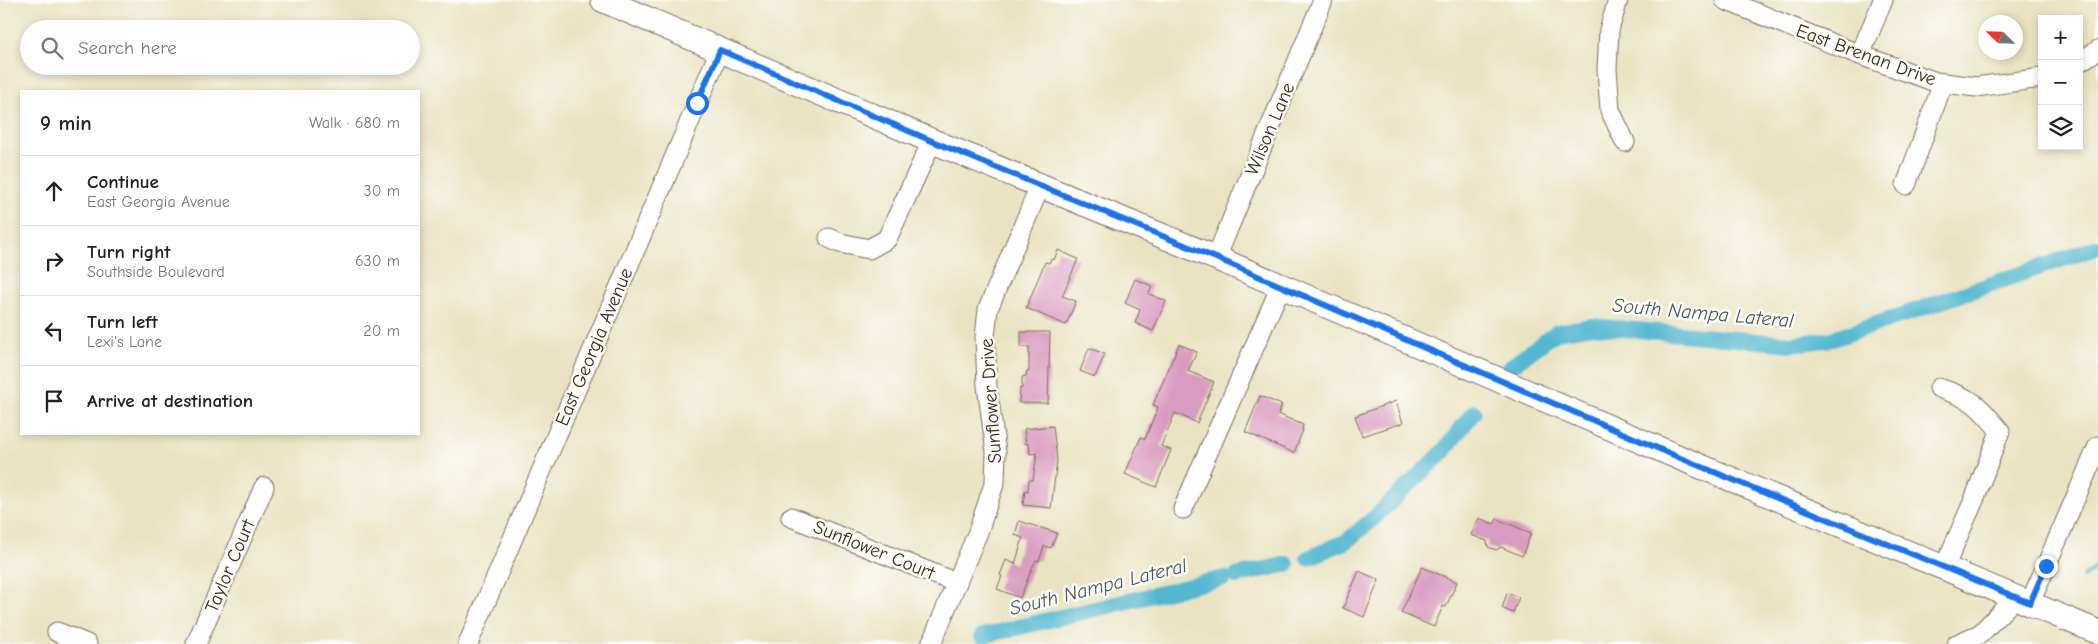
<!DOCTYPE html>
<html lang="en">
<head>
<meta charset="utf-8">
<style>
	body { margin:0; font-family:"Comic Neue",sans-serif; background:#f6f6f6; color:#202124 }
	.controls { position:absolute; right:15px; top:15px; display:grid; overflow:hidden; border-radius:0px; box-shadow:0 2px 8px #0003 }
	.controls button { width:45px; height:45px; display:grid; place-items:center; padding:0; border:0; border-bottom:1px solid #e0e0e0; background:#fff; color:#202124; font:25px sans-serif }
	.compass { position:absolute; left:1978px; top:15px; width:45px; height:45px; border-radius:50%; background:#fff; box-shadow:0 2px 8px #0003; rotate:293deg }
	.stop { position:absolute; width:15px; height:15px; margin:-11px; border:4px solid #1a73e8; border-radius:50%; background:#fff }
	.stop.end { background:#1a73e8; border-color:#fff; box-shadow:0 1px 5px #0008 }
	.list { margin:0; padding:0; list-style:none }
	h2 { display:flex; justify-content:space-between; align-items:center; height:65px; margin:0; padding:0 20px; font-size:21px }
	h2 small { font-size:16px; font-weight:400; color:#757577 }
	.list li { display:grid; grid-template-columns:32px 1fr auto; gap:15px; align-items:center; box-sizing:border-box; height:70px; padding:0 20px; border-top:1px solid #e0e0e0 }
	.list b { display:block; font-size:19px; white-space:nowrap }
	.list p { margin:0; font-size:16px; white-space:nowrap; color:#757577 }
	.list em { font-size:16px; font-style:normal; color:#757577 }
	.icon { flex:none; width:28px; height:28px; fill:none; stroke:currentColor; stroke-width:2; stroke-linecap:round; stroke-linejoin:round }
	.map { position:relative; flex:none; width:2098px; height:644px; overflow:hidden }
	.search { position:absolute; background:#fff; box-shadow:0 2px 8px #0003; left:20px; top:20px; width:400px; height:55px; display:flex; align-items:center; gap:12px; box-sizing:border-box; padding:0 18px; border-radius:28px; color:#757577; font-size:19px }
	.panel { position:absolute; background:#fff; box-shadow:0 2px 8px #0003; left:20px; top:90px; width:400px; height:345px; border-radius:0px }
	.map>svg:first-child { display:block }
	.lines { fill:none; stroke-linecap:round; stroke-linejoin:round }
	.stream { stroke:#53b7d1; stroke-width:4.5 }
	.canal { stroke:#53b7d1; stroke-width:16 }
	.building { fill:#d99bbf }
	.minor-casing { stroke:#786b58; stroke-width:21 }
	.major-casing { stroke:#786b58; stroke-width:26 }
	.minor { stroke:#fff; stroke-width:19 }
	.major { stroke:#fff; stroke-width:24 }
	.route { stroke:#1a73e8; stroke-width:6 }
	.labels { text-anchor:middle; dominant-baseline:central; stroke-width:5; stroke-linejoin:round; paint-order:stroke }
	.street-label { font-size:19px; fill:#3b2a1e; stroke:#fdfcf7 }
	.water-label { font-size:20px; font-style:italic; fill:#435b5d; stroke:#fdfcf7 }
</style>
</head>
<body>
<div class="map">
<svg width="2098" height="644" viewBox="0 0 2098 644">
	<rect width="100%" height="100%" fill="#fdfcf7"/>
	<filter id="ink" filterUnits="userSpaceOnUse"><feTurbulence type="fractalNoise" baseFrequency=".02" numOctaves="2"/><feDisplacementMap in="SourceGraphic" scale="10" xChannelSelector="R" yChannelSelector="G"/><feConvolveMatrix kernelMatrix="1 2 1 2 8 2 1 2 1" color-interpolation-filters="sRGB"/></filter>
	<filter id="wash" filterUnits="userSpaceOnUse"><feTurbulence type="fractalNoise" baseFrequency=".0096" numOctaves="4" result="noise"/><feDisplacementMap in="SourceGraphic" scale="20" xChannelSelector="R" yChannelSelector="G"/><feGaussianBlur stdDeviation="1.12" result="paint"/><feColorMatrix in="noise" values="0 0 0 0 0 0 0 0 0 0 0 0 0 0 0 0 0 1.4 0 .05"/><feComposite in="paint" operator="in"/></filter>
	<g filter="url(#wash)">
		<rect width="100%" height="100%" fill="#eae3c3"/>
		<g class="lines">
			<path class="stream" d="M2083,577l15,-11"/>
			<path class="canal" d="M1510,367l47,-35 35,-6 199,18 42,-5 265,-92
				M1308,558l39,-17 29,-25 66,-63 32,-41
				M1236,576l51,-12
				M982,636l242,-58"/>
		</g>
		<g id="blocks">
			<path class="building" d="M1058,250l20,9 -16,37 14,5 -10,24 -40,-17 19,-46 4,1 2,-4 3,1z
				M1135,279l17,7 -3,8 17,7 -13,30 -18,-8 5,-13 -15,-7z
				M1021,332h29l-2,71h-29l1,-15h2v-11l4,-1 1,-5h2v-24h-8z
				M1179,344l18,8 -9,19 26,11 -17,41 -22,-10 -14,33 10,4 -15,37 -31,-13 16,-37 4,2 13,-32 -5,-2z
				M1089,348l16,6 -10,23 -15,-6z
				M1260,396l22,9 -4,9 25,11 -1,5h1l-9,23 -49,-21z
				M1396,401l7,22 -41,13 -7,-20z
				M1053,426l4,34 -6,48 -28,-3 2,-15 3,1 1,-11h4l4,-27 -7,1 -1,-10h-3l-2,-15z
				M1479,518l15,6 3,-5 34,14 -9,23 -21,-9 -5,3 -8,-3 -1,-6 -16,-6z
				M1019,521l38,12 -6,15 -7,-2 -5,15 -3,-1 -3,6 -13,32 -23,-9 5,-13 -2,-1 6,-15 9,4 8,-26 -8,-3z
				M1422,567l35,15 -11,25 -3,-1 -9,21 -33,-14z
				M1359,571l20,9 -15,37 -21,-9z
				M1507,593l12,4 -6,16 -11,-5z"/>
		</g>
	</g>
	<g filter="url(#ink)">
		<use href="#blocks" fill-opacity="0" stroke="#786b58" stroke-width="1"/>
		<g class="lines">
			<g class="minor-casing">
				<path id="minor" d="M1618,0l-9,30 -2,39 3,41 15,32
					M1725,0l135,55 76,27 40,5 66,-9
					M1860,55l23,-55
					M2079,62l19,-12
					M1906,185l37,-102
					M829,238l11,5 29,6 18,-10 45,-98
					M1216,258l107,-258
					M1939,388c34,11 39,16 61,43l-26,69 -30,68
					M1183,509l98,-223
					M791,517l166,66
					M2030,603l68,-157
					M57,632l30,12
					M196,644l68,-157
					M468,644l252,-594
					M931,644l47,-112 17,-51 1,-29 -9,-66 -2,-49 3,-28 52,-123
					M1957,644l23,-10 36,-37"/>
			</g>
			<g class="major-casing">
				<path id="major" d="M603,0l329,141 284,117 462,199 420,175"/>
			</g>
			<use href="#minor" class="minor"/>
			<use href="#major" class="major"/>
		</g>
	</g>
	<g class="lines" filter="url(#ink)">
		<path class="route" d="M697,103l23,-53 212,91 284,117 462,199 352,146 16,-37"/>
	</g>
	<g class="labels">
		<g class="street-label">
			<text transform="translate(1866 55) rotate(20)">East Brenan Drive</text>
			<text transform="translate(1270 129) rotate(-67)">Wilson Lane</text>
			<text transform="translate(594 347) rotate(-67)">East Georgia Avenue</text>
			<text transform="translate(991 401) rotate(-94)">Sunflower Drive</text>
			<text transform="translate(874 550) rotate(22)">Sunflower Court</text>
			<text transform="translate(230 566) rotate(-67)">Taylor Court</text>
		</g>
		<g class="water-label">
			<text transform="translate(1703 313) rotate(5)">South Nampa Lateral</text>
			<text transform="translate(1098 587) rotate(-14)">South Nampa Lateral</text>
		</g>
	</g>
</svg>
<div class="controls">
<button>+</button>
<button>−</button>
<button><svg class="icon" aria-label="layers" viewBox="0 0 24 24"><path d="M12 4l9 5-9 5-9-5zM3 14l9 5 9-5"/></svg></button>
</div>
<svg class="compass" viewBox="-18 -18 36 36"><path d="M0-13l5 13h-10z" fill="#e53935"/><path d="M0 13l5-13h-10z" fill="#757577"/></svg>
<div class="stop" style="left:697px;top:103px"></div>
<div class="stop end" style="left:2046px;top:566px"></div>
<div class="search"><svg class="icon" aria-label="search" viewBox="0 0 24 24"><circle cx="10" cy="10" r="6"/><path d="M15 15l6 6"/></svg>Search here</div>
<section class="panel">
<h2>9 min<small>Walk · 680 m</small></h2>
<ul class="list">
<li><svg class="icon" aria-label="ahead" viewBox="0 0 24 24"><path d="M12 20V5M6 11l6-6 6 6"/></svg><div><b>Continue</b><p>East Georgia Avenue</p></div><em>30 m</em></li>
<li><svg class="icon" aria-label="right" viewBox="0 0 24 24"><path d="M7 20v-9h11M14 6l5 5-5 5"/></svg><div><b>Turn right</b><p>Southside Boulevard</p></div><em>630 m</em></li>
<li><svg class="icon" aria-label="left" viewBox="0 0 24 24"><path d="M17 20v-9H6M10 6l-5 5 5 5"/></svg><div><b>Turn left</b><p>Lexi's Lane</p></div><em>20 m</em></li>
<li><svg class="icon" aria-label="arrive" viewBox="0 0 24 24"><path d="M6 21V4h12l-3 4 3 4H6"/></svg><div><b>Arrive at destination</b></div></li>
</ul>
</section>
</div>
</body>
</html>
